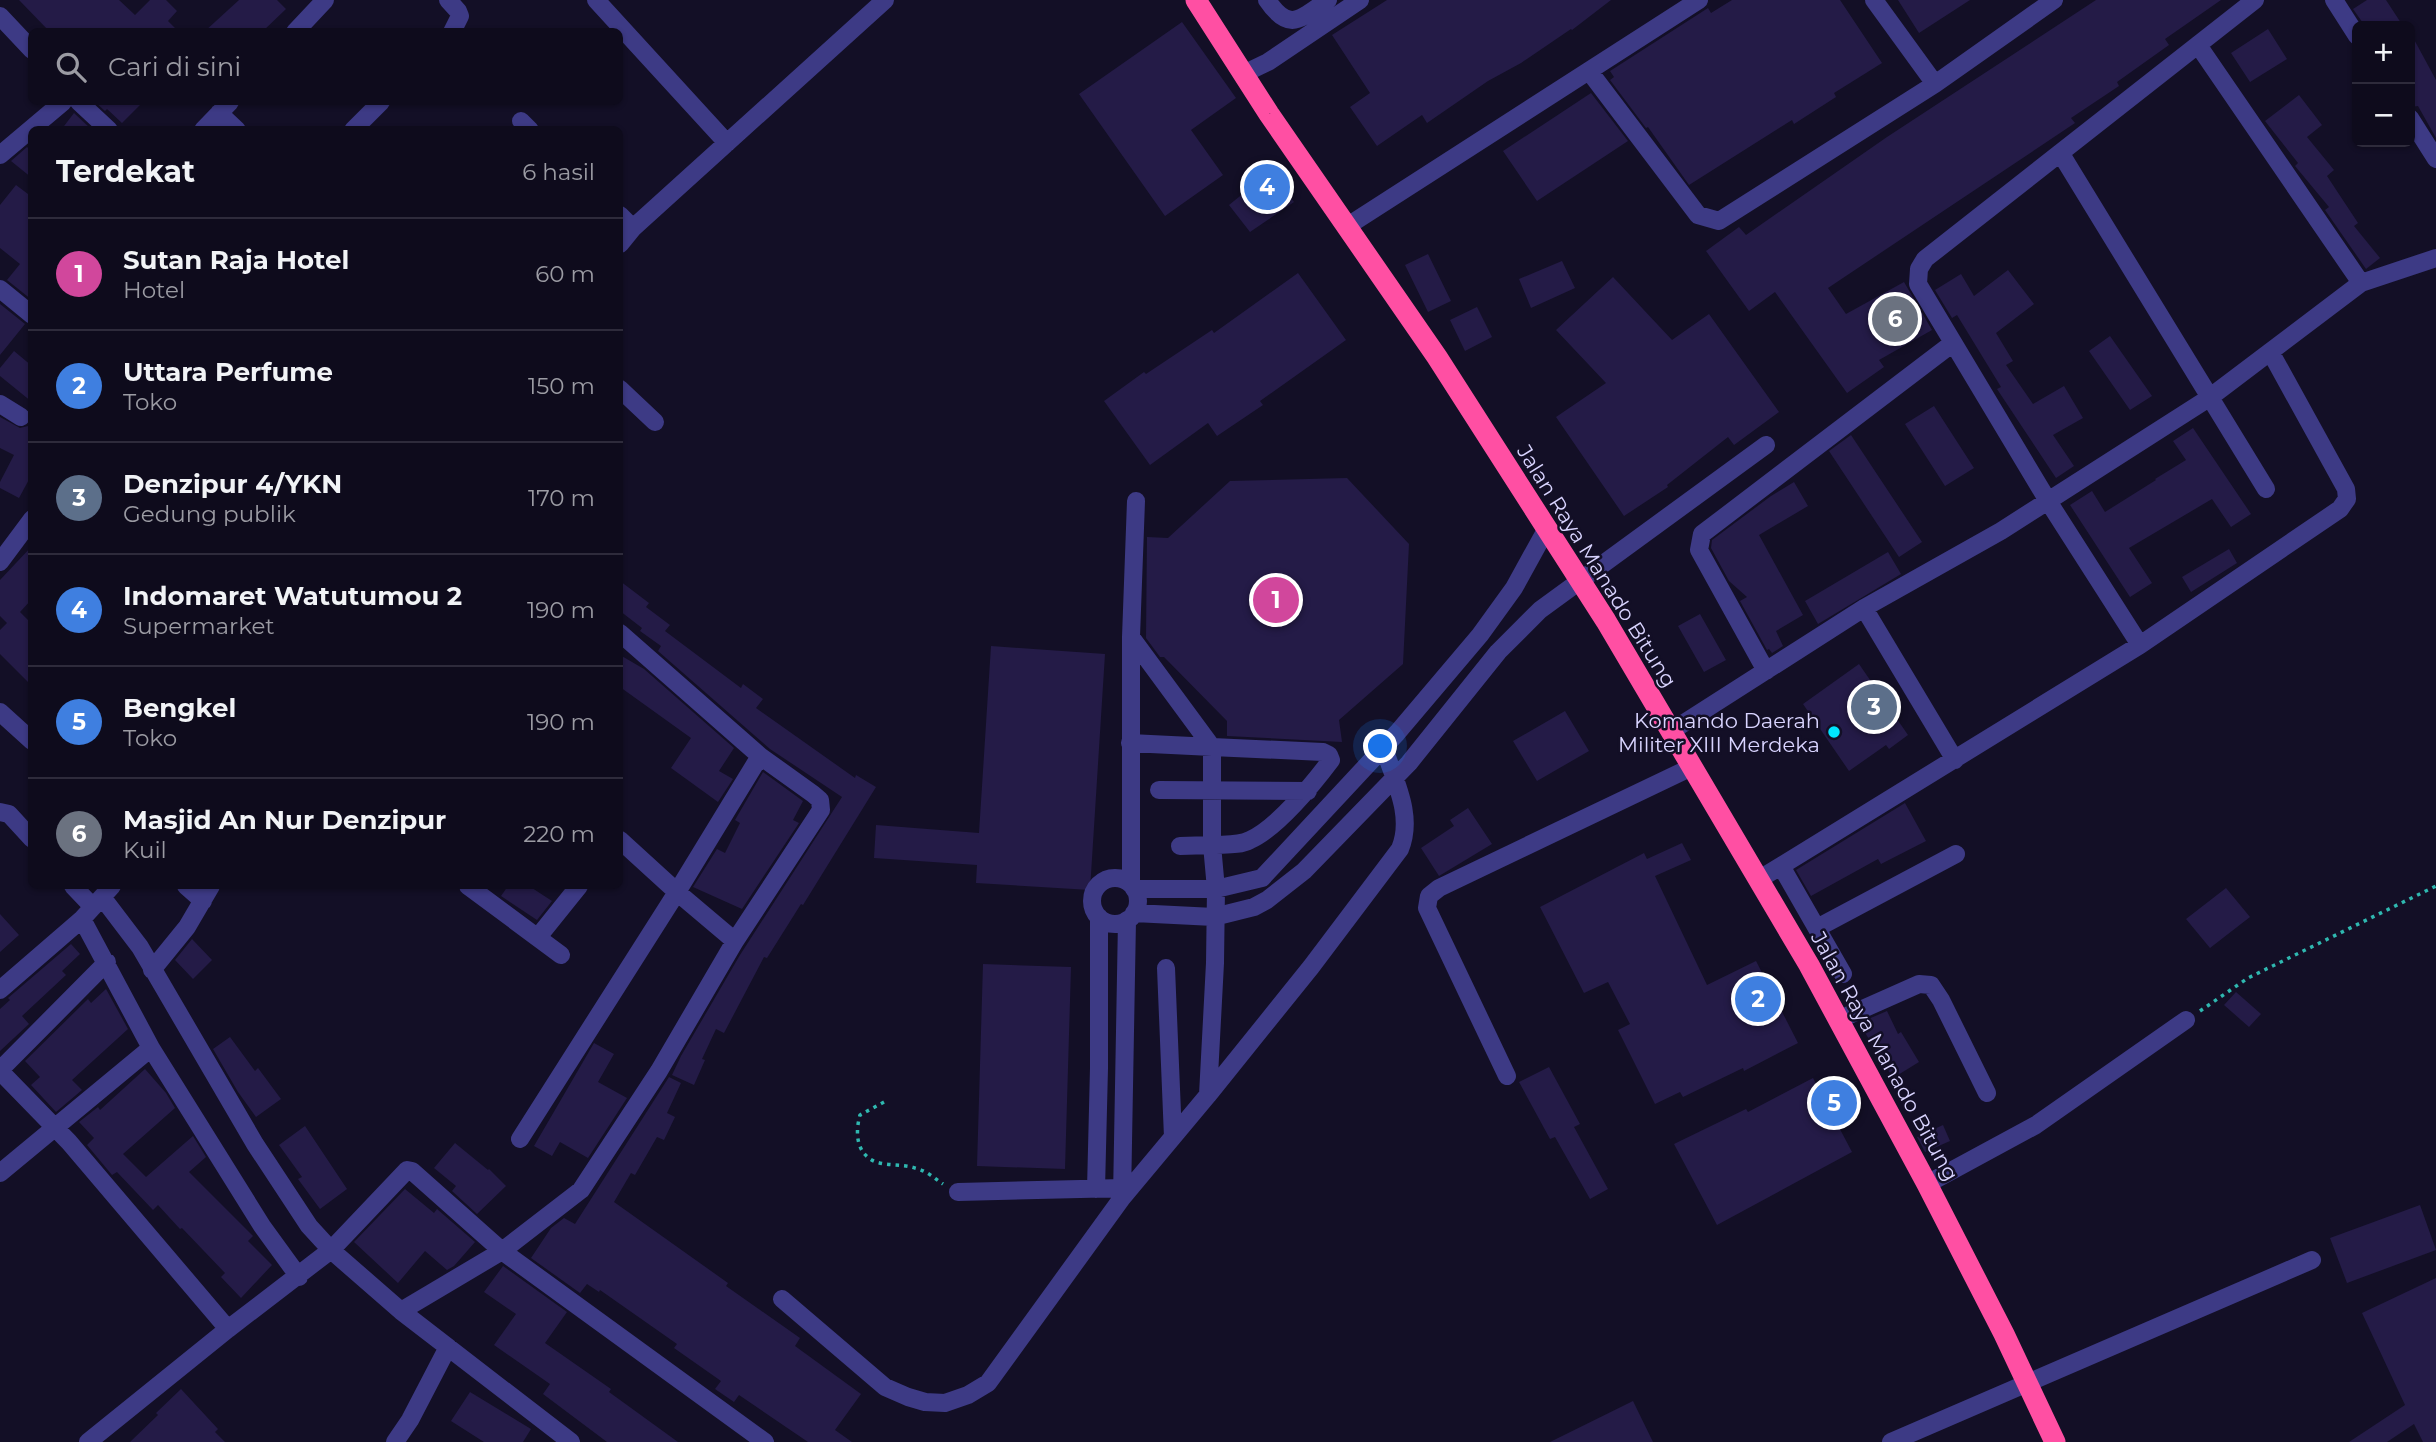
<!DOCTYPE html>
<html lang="id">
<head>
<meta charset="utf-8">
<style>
	body { margin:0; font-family:Montserrat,sans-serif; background:#1c1929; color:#f1f3f6 }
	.controls { position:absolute; right:21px; top:21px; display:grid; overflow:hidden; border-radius:10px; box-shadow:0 2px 5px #0004 }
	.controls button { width:63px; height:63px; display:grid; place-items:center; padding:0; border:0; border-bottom:2px solid #2e2b3b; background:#0e0b1c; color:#f1f3f6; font:35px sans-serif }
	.you { position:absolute; left:1381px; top:747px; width:24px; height:24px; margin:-18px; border:5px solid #fff; border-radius:50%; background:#1a73e8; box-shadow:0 0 0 10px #1a73e833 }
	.badge { display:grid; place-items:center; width:46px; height:46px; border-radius:50%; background:#0b8043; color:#fff; font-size:23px; font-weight:700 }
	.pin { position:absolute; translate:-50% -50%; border:4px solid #fff; box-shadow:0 2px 7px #0006 }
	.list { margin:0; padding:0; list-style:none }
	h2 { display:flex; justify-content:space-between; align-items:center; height:91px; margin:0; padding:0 28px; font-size:30px }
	h2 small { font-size:23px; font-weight:400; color:#9b9ba3 }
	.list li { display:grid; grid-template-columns:46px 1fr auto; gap:21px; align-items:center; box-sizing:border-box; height:112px; padding:0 28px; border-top:2px solid #2e2b3b }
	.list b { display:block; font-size:26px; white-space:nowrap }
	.list p { margin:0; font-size:23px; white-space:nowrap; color:#9b9ba3 }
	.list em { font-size:23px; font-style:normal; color:#9b9ba3 }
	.icon { flex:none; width:38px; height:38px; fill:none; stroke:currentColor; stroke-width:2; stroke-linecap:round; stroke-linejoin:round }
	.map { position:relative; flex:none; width:2436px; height:1442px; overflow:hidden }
	.search { position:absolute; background:#0e0b1c; box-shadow:0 2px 5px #0004; left:28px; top:28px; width:595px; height:77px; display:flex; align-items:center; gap:18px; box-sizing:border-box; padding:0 24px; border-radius:10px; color:#9b9ba3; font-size:26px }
	.panel { position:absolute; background:#0e0b1c; box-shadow:0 2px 5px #0004; left:28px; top:126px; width:595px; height:763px; border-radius:10px }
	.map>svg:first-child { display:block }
	.building { fill:#241b47 }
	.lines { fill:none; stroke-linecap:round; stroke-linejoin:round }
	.path { stroke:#2fb8b0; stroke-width:3.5; stroke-dasharray:3.5 5; stroke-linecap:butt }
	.minor { stroke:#3d3a85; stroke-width:18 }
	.highway { stroke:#ff4fa3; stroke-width:21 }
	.poi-dot { fill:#00e5ff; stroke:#130f26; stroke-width:2.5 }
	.labels { text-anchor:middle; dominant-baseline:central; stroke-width:5; stroke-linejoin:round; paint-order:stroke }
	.street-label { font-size:21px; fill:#d9d4ff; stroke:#130f26 }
	.poi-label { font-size:21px; fill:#d9d4ff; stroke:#130f26; text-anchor:end }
</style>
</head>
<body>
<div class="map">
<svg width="2436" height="1442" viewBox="0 0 2436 1442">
	<rect width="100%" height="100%" fill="#130f26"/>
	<path class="building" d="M19,0h100l16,15 15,-15h16l11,11 -9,10 11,11h-129z
		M239,0h38l9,9 -24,23h-58z
		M1387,0h224l-39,30 -1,-1 -50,34 -33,18 -61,42 -5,-8 -45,31 -27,-39 20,-14 -38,-58z
		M1732,0h108l42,63 -48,30 2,4 -42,27 -2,-4 -103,65 -41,-58 -2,1 -36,-48 4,-3 -4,-6 98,-63 3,5z
		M1898,0h72l-51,33z
		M2096,0h125l-56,39 4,6 -52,37 2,4 -48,32 4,5 -247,165 18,26 58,-32 28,48 -53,30 5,7 -37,26 -72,-101 -26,19 -43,-60 33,-24 7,8 141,-98z
		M2367,0h19l17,26h-38l-12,-17z
		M1182,22l54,76 -45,32 32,45 -58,41 -86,-122z
		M2268,29l19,30 -37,23 -19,-29z
		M2410,32l26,48v58l-18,-32 -8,1z
		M1591,93l37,48 -91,60 -34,-50z
		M2299,95l23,30 -15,12 27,33 -7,6 31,47 -4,3 26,32 -14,11 -41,-59 4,-3 -34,-41 3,-3 -33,-42z
		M95,102h48l-21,21 -15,-14 -2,2z
		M74,113l17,16 -1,1h-29z
		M27,147l5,4v27l-21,-17z
		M1271,171l23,31 -44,30 -21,-27z
		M16,185l16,12v103l-25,-20 13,-16 -20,-16v-43z
		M1428,254l23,47 -23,11 -23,-47z
		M1562,261l13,27 -44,20 -12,-29z
		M2008,270l26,34 -38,29 17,28 -7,4 27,39 31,-18 19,32 -30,17 21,31 -18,12 -59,-89 4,-2 -44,-72 -5,3 -17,-28 26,-16 13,22z
		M1298,273l48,67 -86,61 3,4 -46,31 -9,-13 -58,42 -46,-64 40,-29 2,2 66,-44 2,3z
		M1613,277l59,63 37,-26 70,98 -45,33 -6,-8 -61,48 1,2 -44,29 -68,-99 50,-34 -50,-53z
		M0,304l25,20 -25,31z
		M1477,307l15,30 -27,14 -15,-31z
		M2110,336l42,60 -22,14 -41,-59z
		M14,351l18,15v36l-32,-26v-8z
		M1934,406l40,62 -29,18 -40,-62z
		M0,417l20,11 12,-3v49l-13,24 -19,-10v-6l14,-27 -14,-7z
		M2193,428l58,86 -20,13 -19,-28 -83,49 23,35 -22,14 -60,-92 22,-14 13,21 51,-32 -1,-1 31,-19 -13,-19z
		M1851,435l71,107 -23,15 -70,-106z
		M1347,478l62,66 -6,120 -64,56 3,22 -115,-6v-15l-63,-64h-4l-14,-19 1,-101 21,1 62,-57z
		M1794,482l14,24 -49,29 44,80 -27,16 7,15 -11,7 -3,-4 -2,1 -27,-49 7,-4 -18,-16 -18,-33 1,-8 59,-44z
		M32,546v53l-12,13 12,12v62l-32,-32v-24l7,-7 -7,-7v-36z
		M2229,549l8,14 -46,29 -9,-15z
		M1888,552l13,22 -83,50 -13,-23z
		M620,581l29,22 -3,4 24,18 -5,6 76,57 2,-4 20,15 -7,9 99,70 1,-3 20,12 -73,118 -2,-1 -34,54 -3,-1 -40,76 -8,-4 -14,30 3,1 -11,25 -22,-10 9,-19 59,-101 102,-158 -72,-48 -112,-98 3,-5 -21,-15 2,-3 -22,-17z
		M1700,614l26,46 -22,12 -26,-46z
		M991,646l114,8 -15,236 -114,-7 1,-18 -103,-7 2,-33 103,8z
		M620,655l24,14 90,79 -15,23 14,8 -15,23 -47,-34 20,-30 -71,-51z
		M1859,664l49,71 -19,14 -3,-4 -37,26 -46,-67z
		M1565,711l24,40 -52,30 -24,-40z
		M763,772l40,29 -10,19 6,3 -57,86 -49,-22 24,-38 8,4 15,-30 -5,-3z
		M1905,803l21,38 -45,23 -3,-5 -67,37 -15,-26z
		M1468,808l24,36 -53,32 -18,-28 33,-22 -4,-6z
		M1682,843l9,17 -36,16 52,109 49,-24 42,82 -54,28 -1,-3 -60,29 -3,-5 -25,12 -37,-74 12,-6 -22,-42 -24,11 -44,-86 104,-54 3,6z
		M508,886h21l23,15 -15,19 -36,-24z
		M2226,888l24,29 -40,31 -24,-29z
		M0,914l19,21 -19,17z
		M192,939l20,21 -19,19 -18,-19z
		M71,944l9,10 -18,17 4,4 -44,41 7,8 -29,27v-42l10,-9 -2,-2z
		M983,964l88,3 -6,202 -88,-3z
		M106,989l22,40 -56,51 10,10 -26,22 -25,-27 9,-8 -15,-16 63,-62 3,4z
		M2236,992l25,22 -12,13 -25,-22z
		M1887,1011l11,23 3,-2 18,30 -26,16 -34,-55z
		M230,1037l25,34 3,-3 23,31 -25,18 -18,-25 -25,-43z
		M594,1043l20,11 -16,28 29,16 -39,60 -28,-16 -8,14 -18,-10z
		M1549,1067l31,57 -6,3 34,62 -18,10 -35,-62 -5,2 -31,-57z
		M145,1069l21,24 9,15 -52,46 23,23 47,-41 13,21 -17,15 64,64 -5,5 24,24 -31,33 -20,-21 4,-4 -43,-45 -2,1 -22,-24 -5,5 -36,-38 -5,3 -25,-30 7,-7 -15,-16 19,-15 2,3z
		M669,1077l12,6 -14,30 8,4 -11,23 -7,-3 -22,38 -4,-2 -17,29 114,81 -2,3 74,52 -5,8 66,48 -26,36 17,12h-44l-69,-47 -5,7 -19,-13 6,-8 -47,-33 3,-4 -77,-54 -1,2 -12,-8 -7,9 -49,-35 20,-30 13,-10 11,6z
		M1813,1078l39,74 -135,73 -43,-81 72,-35 2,3z
		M1943,1125l7,16 -25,11 -8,-15z
		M305,1126l42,63 -27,20 -22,-30 4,-2 -23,-32z
		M455,1143l33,27 1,-1 17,17 -29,28 -25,-23 4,-5 -22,-18z
		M405,1189l29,24 3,-4 38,33 -21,24 -7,4 -22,-19 -27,32 -44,-41z
		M2420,1205l16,45 -89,33 -17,-45z
		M503,1266l64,46 -22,31 66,46 -2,3 69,50h-71l-64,-48 7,-10 -56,-39 22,-31 -32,-22z
		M2436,1278v164h-13l-9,-18 -27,18h-38l56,-37 -43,-92z
		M181,1389l37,40 -3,3 10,10h-95l28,-27 -2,-2z
		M470,1392l61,37 -8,13h-39l-33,-21z
		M1633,1401l20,41h-103z"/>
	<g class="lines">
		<path class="path" d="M2200,1011l48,-33 188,-92
			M884,1102l-24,13c-5,18 -4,39 16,47 12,4 27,2 39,6 12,3 19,10 28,16"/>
		<path class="minor" d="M448,0l10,11 2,5 -8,16
			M596,0l131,143
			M1267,0c23,34 34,18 61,0
			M1874,0l61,84
			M2334,0l23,36
			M0,16l32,34
			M295,32l30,-32
			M2198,45l163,238
			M1589,71l109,144 21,6 216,-137 119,-84
			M1243,74l25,-12 92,-62
			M79,102l30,28
			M219,113l18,17
			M2410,118l26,41
			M521,121l9,9
			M203,130l27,-28
			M353,130l28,-28
			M2061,154l205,335
			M0,155l63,-53
			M620,215l13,13
			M1346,227l353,-227
			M620,244l13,-16 252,-228
			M0,289l32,26
			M620,389l35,33
			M0,404l21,13
			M1136,501l-5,136 81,110 111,5 6,3 2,5c-18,24 -54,68 -81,80 -11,6 -26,4 -38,5l4,44 -1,74 -7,132 103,-128 89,-118c14,-34 -6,-69 -16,-101
			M0,562l32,-43
			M1864,608l91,152
			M1131,637v247
			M2140,645l-92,-144 -130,-217 1,-15 6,-10 330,-259
			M1766,671l-67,-121 3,-16 251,-191
			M0,712l32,29
			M1670,732l194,-124 137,-77 208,-133 152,-115 75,-25
			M1130,743l82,4v98l-32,1
			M1159,790l149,1
			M0,812l9,2 23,25
			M620,840l57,52 83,-136
			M1781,866l62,108
			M1092 901a23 23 0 1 1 46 0a23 23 0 1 1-46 0Z
			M1758,880l382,-235 200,-136 7,-10 -1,-10 -75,-136
			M73,886l20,21
			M112,886l-10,11 38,50 115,197 54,82 22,24 70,61 170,131
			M186,886l17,15
			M468,886l93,69
			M1134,889h82l46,-11 135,-145 83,-98 34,-47 32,-58
			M1134,913l80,4 40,-10 13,-7 37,-29 105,-108 89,-111 42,-42 226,-165
			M82,919l69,129 111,178 37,51
			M1817,928l139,-74
			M538,937l41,-51
			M1166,968l7,169
			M152,970l35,-43 24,-41
			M0,990l82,-71 20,-22
			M1838,1020l81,-36 12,1 10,15 46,93
			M0,1070l107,-108
			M0,1071l69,71 159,187 -140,113
			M1507,1076l-80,-168 2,-12 10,-8 253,-121
			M520,1139l157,-247 58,49
			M0,1173l151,-125
			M1927,1184l109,-59 150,-105
			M1096,1189l3,-121v-151
			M958,1192l165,-4
			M1122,1198l5,-278
			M782,1299l103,88 23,10 17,5 20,1 23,-8 20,-12 134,-185 86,-103
			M401,1311l101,-60 79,-61 78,-119 76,-130 86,-131 -1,-10 -7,-6 -53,-38 -140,-123
			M228,1329l103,-79 76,-80 5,1 90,80 263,191
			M395,1442l15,-22 38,-73
			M1891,1442l421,-182"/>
		<path class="highway" d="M1196,0l73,114 168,243 169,264 203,344 118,219 77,150 51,108"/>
	</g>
	<circle class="poi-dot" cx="1834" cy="732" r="7"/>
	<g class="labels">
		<g class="street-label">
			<text transform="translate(1597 566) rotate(58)">Jalan Raya Manado Bitung</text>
			<text transform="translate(1885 1056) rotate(61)">Jalan Raya Manado Bitung</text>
		</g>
		<g class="poi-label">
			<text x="1820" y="720">Komando Daerah<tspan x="1820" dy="24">Militer XIII Merdeka</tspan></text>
		</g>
	</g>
</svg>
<div class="controls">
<button>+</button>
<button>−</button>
</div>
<div class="you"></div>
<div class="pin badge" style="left:1276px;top:600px;background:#d1479c">1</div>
<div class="pin badge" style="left:1758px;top:999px;background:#3f7fe0">2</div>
<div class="pin badge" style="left:1874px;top:707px;background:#5c6f8a">3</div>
<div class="pin badge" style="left:1267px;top:187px;background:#3f7fe0">4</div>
<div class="pin badge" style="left:1834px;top:1103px;background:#3f7fe0">5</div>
<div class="pin badge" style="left:1895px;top:319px;background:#6b7280">6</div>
<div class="search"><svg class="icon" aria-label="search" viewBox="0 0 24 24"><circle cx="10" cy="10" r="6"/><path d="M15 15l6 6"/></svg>Cari di sini</div>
<section class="panel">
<h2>Terdekat<small>6 hasil</small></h2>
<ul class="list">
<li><span class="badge" style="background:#d1479c">1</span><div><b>Sutan Raja Hotel</b><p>Hotel</p></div><em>60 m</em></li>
<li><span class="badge" style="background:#3f7fe0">2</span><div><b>Uttara Perfume</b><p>Toko</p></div><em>150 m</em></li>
<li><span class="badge" style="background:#5c6f8a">3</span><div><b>Denzipur 4/YKN</b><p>Gedung publik</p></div><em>170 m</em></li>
<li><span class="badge" style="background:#3f7fe0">4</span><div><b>Indomaret Watutumou 2</b><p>Supermarket</p></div><em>190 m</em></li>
<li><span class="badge" style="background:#3f7fe0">5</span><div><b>Bengkel</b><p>Toko</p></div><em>190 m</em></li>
<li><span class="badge" style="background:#6b7280">6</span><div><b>Masjid An Nur Denzipur</b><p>Kuil</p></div><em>220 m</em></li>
</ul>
</section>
</div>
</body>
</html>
